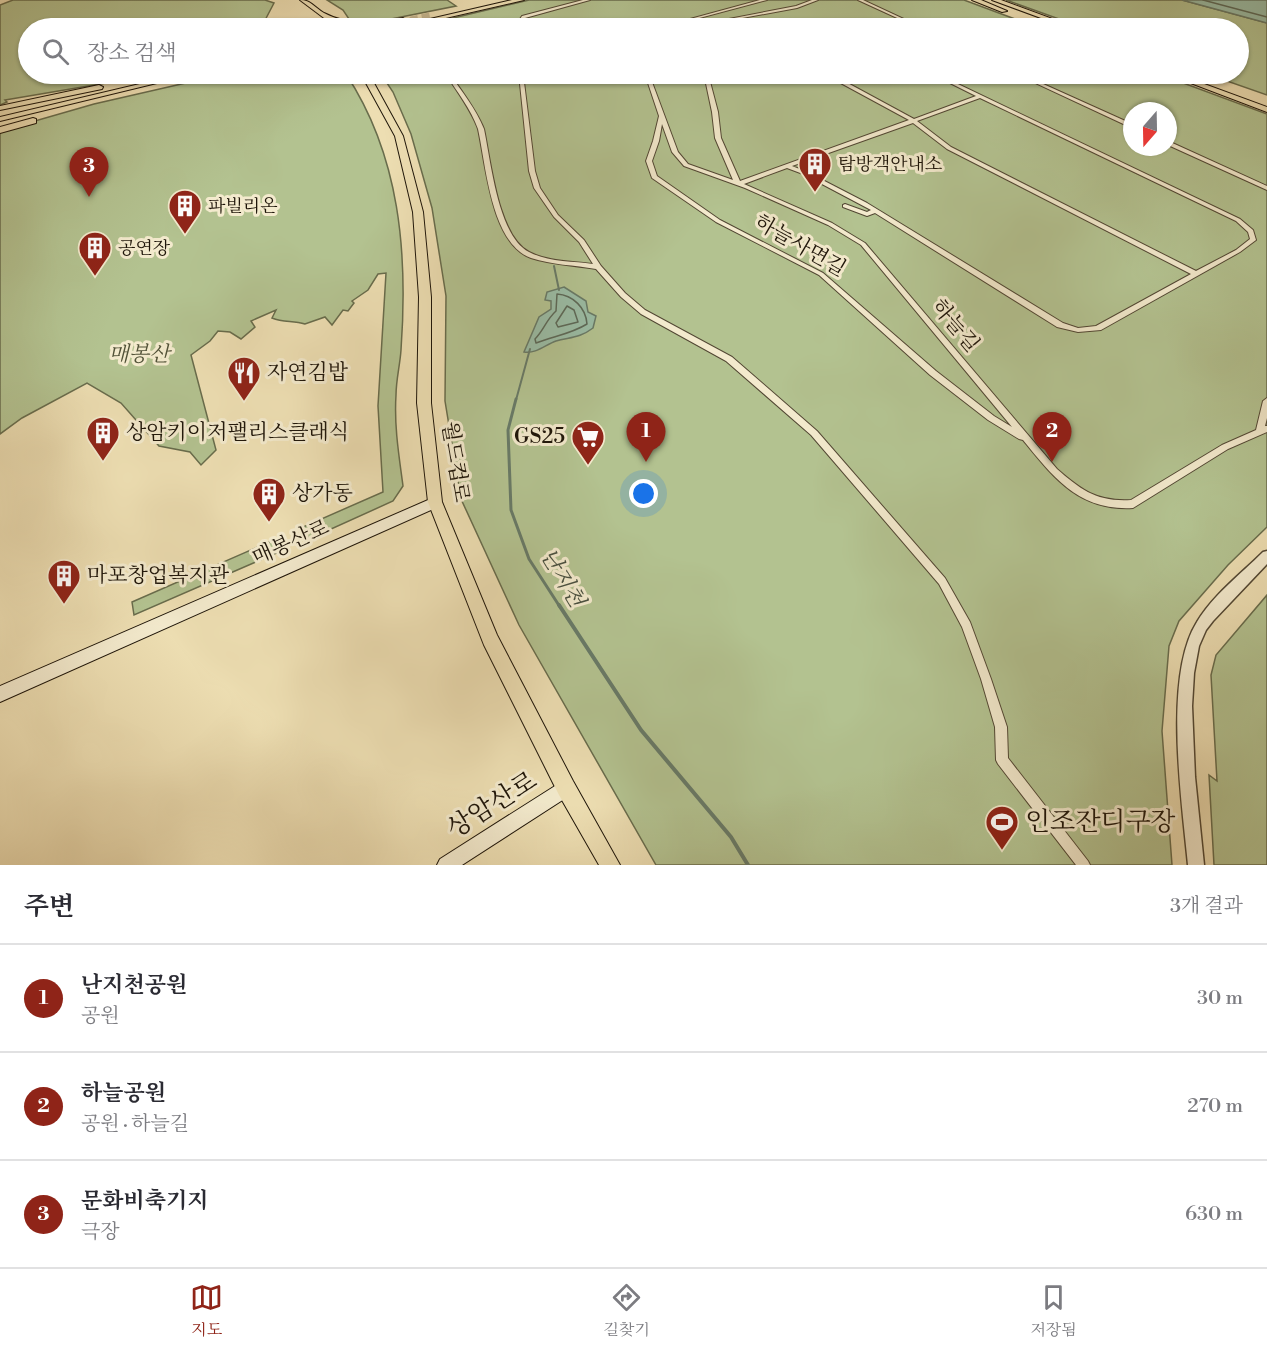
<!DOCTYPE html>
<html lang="ko">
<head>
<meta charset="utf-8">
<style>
	body { margin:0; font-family:"Libre Bodoni","Noto Serif KR",serif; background:#f2f2f3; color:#2b2b33 }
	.compass { position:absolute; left:1123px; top:102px; width:54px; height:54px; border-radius:50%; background:#fff; box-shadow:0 2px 4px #0004; rotate:200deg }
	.you { position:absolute; left:644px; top:494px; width:21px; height:21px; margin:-15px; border:4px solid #fff; border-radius:50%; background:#1a73e8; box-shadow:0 0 0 9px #1a73e833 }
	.badge { display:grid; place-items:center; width:39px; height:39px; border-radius:50%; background:#8f2418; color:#fff; font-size:20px; font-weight:700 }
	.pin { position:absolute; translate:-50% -50px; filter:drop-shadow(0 2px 3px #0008) }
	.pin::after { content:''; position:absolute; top:32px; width:21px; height:18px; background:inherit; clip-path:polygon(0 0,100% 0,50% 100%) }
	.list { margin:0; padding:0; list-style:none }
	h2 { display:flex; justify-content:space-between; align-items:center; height:78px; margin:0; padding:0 24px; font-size:26px }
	h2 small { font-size:20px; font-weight:400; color:#7c7c81 }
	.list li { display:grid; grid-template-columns:39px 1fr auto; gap:18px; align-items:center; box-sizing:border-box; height:108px; padding:0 24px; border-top:2px solid #e1e1e2 }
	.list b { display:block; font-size:22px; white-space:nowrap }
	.list p { margin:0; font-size:20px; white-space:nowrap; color:#7c7c81 }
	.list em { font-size:20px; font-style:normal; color:#7c7c81 }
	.icon { flex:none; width:33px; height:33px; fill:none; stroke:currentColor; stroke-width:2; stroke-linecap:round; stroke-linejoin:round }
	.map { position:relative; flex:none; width:1267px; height:865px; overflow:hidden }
	.search { position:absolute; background:#fff; box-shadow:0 2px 4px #0004; left:18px; right:18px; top:18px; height:66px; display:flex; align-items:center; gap:15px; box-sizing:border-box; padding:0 21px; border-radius:33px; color:#7c7c81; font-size:22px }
	.sheet { height:402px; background:#fff }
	nav { display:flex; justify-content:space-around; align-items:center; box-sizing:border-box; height:84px; border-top:2px solid #e1e1e2; background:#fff; font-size:16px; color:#7c7c81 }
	nav a { display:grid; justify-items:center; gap:3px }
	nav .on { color:#8f2418 }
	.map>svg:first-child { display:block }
	.green { fill:#b3c290; stroke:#686c4c; stroke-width:1.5; fill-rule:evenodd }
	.water { fill:#9abda6; stroke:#687a67; stroke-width:1.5 }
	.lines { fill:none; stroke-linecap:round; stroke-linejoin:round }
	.shore { stroke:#5c6958; stroke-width:1.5 }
	.stream-far2 { stroke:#687a67; stroke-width:2 }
	.stream-far1 { stroke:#687a67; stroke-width:3 }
	.stream { stroke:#687a67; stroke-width:4 }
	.primary-tunnel { stroke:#c4b690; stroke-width:8; stroke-dasharray:8 4; stroke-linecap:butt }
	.minor-casing { stroke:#524733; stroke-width:2 }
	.tertiary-casing { stroke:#524733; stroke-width:3 }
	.secondary-casing { stroke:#1e1509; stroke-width:2 }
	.primary-casing { stroke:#1e1509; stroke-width:2 }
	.trunk-casing { stroke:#1e1509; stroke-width:2 }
	.minor { fill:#f3eacd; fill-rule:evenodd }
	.tertiary { fill:#f3eacd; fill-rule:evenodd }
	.secondary { fill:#f3eacd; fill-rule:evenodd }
	.primary { fill:#eddeb2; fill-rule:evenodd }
	.trunk { fill:#eddeb2; fill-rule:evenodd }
	.labels { text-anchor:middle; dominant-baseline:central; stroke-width:6; stroke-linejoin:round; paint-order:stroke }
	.far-poi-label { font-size:18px; fill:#1e1509; stroke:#f3eacd; text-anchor:start }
	.street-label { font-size:21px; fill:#1e1509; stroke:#f3eacd }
	.park-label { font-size:21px; font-style:italic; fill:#525238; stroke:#f3eacd }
	.poi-label { font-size:21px; fill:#1e1509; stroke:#f3eacd; text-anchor:start }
	.water-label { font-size:22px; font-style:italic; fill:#495040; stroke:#f3eacd }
	.near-street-label { font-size:26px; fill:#1e1509; stroke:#f3eacd }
	.near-poi-label { font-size:26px; fill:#1e1509; stroke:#f3eacd; text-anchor:start }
</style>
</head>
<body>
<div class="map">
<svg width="1267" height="865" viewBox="0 0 1267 865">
	<rect width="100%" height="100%" fill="#eddeb2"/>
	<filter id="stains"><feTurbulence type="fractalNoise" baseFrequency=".00333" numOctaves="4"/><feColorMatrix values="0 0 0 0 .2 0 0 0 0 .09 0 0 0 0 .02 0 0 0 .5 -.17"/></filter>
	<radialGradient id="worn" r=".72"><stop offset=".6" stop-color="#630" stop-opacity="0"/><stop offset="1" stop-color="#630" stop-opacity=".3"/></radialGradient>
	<path class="green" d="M13,0h252l9,3 -12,23 -5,2h-229v46h119l-35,8 -107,18 2,2 -7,3v-100z
		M327,0h120l9,6 -80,16h-25l-8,-12z
		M529,0h435l75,28h-628z
		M1006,0h176l85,23v72l-60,-21h31v-46h-154z
		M225,74h121c54,82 62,179 55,276 -1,15 -5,30 -5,45 -2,31 3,61 7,91l-10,15 -84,38 -6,-12 80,-35 -5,-86 8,-133 -8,1 -10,16 -16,11 2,2 -6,8 -5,-1 -11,15 -7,-8 -20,7c-12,-4 -21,-1 -33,-6l4,-8 -25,11 4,6 -14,12 -11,-7 -12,-1 -8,10 -19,14 25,95 -15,15 -11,-13 -31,-6 -38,-43 -34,-20 -65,35 -22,16v-303l94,-27z
		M381,74h778l108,40v413l-39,38 -49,56 -10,25 -7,85 10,134h-516l-137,-240 -58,-126 -16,-98 1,-105 -14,-88 -21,-74 -18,-42zM1132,111h36v36h-36z
		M283,536l3,10 -5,5 -147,64 -2,-13z
		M1267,595v270h-53l-5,-90 8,6 -6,-106 5,-20z"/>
	<path class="water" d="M1182,0h85v23z
		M564,287l22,14 2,11 8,4 -3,12c-13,10 -23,9 -37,13 -11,4 -20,13 -32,11l15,-35 12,-8v-8l-6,-1 2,-8z"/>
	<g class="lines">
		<path class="shore" d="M1203,0l64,17
			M557,294c16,1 29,14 30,30 -16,10 -33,12 -51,19l-1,-4c9,-9 11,-19 21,-28z
			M567,306l7,4 4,12 -20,5 -2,-4z"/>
		<path class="stream-far2" d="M554,266l5,24
			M516,400l14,-51"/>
		<path class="stream-far1" d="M516,399l-8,31 3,80 18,49 31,48"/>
		<path class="stream" d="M559,605l82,125 90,107 17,28"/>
		<path class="primary-tunnel" d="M375,28l57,-12"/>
		<g class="minor-casing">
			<path id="minor" d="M583,0h7l-65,18 -7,10h-4l8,-12z
				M760,0h7l-105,28h-5z
				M812,0h6l-21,8 -109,20h-6l114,-22z
				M858,0h5l60,28h-4z
				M436,18h2l11,10h-4l-9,-8z
				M446,74h4c12,18 26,35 34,55 7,33 14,107 45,123 19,10 43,9 64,12l-14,-22 -25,-25 -20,-29 -5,-17 -10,-97h4l12,97 5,17 18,27 26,25 17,26 24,27 20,17 87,47 85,74 128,147 25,44 21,57 16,48 1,31 80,103 2,4h-14l-78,-101 -2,-4 -1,-33 -14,-48 -19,-52 -23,-43 -128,-149 -85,-74 -85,-47 -20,-17 -25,-28c-22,-4 -44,-4 -65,-11 -40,-14 -45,-93 -53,-129 -7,-20 -21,-37 -32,-55z
				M645,74h4l29,78 10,12 45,16 -18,-42 -3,-26 -8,-38h4l10,38 3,26 19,43 169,-61 -83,-45v-1h5l83,45 62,-23 -44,-22h5l303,145 13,11 3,10 -16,12 -139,78 -23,2 -21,-5 -182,-114 -8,3 -24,-9v-2l2,-1 22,8 4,-2 -68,-36 -16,-6 -43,16 88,39 33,20 192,226c24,21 40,33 74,31l91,-55 34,-15 7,-29 4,-3v20l-2,8h2v6l-39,17 -95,59c-54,3 -79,-30 -110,-68l-4,-1 -31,-19 -58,-45 -111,-100 -103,-53 -64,-44 -6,-17 7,-20 6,-25zM980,98l256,123 12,11 2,7 -14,11 -40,21 -245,-124 -34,-26zM913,123l34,26 244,125 -95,52 -18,2 -15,-5 -196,-120 -60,-31 -15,-6zM662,124l10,28 12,14 61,22 83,37 33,20 151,182 -18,-11 -58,-45 -113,-98 -103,-53 -63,-44 -5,-15 7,-20z
				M1016,74h5l111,50v4z
				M1168,141l99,45v4l-99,-45z"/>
		</g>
		<g class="tertiary-casing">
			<path id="tertiary" d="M1267,551v13l-54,57 -7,9 -7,16 -5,27 -2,33 3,71 9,88h-16c-6,-63 -25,-189 9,-243 16,-27 44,-48 66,-70z"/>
		</g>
		<g class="secondary-casing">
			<path id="secondary" d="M435,497l5,1 1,4 -1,4 -440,196v-16z
				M566,779l6,3 3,6 -3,6 -110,71h-25l3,-6z"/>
		</g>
		<g class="primary-casing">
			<path id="primary" d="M300,0c11,0 15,8 24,13 25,13 52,11 79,5l3,2c-21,12 -50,9 -71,1l-3,3z
				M512,0h12l-122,28h-11z
				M182,74h12l-194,47v-4z
				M361,74h8l34,62 20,76 8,85v106l11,99 55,133 76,146 47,84h-21l-40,-70 -75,-150 -56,-143 -11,-99 2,-106 -6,-85 -18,-76z
				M99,85l4,2 -1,2 -102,21v-4z
				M33,118l3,1v4l-36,10v-6z"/>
		</g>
		<g class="trunk-casing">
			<path id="trunk" d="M972,0h9l26,11 -5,1z
				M992,0h9l76,28h-9z
				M1167,74h10l90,33v5z"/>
		</g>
		<use href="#minor" class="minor"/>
		<use href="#tertiary" class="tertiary"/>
		<use href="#secondary" class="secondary"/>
		<use href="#primary" class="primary"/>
		<use href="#trunk" class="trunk"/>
	</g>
	<defs>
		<g id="building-pin" transform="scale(1.725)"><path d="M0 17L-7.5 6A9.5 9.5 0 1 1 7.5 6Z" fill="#8f2418" stroke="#f3eacd"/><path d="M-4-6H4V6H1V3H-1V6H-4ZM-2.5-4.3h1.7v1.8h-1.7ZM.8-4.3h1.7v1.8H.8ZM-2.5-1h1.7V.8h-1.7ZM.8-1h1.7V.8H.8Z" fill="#fff"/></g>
		<g id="restaurant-pin" transform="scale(1.725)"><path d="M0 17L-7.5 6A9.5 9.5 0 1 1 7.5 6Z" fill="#8f2418" stroke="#f3eacd"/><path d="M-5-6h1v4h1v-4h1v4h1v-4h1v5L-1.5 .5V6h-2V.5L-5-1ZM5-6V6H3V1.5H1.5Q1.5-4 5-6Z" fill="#fff"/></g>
		<g id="supermarket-pin" transform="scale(1.725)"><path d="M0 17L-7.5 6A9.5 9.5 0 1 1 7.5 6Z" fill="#8f2418" stroke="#f3eacd"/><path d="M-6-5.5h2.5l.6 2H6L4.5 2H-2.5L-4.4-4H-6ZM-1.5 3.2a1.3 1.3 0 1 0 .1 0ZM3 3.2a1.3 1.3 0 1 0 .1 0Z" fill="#fff"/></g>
		<g id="stadium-pin" transform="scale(1.725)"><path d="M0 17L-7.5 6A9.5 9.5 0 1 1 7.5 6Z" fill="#8f2418" stroke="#f3eacd"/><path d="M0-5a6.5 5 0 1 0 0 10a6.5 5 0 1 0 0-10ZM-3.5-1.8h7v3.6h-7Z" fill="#fff"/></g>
	</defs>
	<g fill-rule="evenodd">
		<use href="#building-pin" x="815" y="164"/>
		<use href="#building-pin" x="185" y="206"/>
		<use href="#building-pin" x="95" y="248"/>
		<use href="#restaurant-pin" x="244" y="373"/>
		<use href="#building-pin" x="103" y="433"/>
		<use href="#supermarket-pin" x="588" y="437"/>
		<use href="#building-pin" x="269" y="494"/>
		<use href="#building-pin" x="64" y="576"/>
		<use href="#stadium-pin" x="1002" y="822"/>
	</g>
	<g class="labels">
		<g class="far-poi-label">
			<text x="838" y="164">탐방객안내소</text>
			<text x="208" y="206">파빌리온</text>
			<text x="118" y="248">공연장</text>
		</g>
		<g class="street-label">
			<text transform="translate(800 246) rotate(30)">하늘사면길</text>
			<text transform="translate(955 326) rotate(50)">하늘길</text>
			<text transform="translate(455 462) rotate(81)">월드컵로</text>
			<text transform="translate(291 543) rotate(-24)">매봉산로</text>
		</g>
		<g class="park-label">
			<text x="139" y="355">매봉산</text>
		</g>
		<g class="poi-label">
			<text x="267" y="373">자연김밥</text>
			<text x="126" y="433">상암키이저팰리스클래식</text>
			<text x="565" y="437" text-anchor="end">GS25</text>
			<text x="292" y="494">상가동</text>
			<text x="87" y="576">마포창업복지관</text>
		</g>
		<g class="water-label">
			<text transform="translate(562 578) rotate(59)">난지천</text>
		</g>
		<g class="near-street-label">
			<text transform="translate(492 805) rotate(-32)">상암산로</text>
		</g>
		<g class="near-poi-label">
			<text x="1025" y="822">인조잔디구장</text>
		</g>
	</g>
	<rect width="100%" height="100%" filter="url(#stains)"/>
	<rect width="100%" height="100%" fill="url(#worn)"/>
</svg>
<svg class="compass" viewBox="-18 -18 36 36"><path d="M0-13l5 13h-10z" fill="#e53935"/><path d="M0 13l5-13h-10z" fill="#7c7c81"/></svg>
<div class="you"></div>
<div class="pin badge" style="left:646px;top:462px">1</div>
<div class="pin badge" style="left:1052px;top:462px">2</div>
<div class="pin badge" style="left:89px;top:197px">3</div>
<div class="search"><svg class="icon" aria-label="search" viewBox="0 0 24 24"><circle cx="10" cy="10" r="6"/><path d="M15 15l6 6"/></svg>장소 검색</div>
</div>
<section class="sheet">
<h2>주변<small>3개 결과</small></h2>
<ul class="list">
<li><span class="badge">1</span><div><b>난지천공원</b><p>공원</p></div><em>30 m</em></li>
<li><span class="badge">2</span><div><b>하늘공원</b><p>공원 · 하늘길</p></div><em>270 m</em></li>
<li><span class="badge">3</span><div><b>문화비축기지</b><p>극장</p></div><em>630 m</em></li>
</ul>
</section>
<nav>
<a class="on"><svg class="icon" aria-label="map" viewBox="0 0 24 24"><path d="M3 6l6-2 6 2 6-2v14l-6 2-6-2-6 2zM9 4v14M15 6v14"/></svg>지도</a>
<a><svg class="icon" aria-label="directions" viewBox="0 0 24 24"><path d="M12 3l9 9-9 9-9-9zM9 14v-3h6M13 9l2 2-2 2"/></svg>길찾기</a>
<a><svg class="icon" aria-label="saved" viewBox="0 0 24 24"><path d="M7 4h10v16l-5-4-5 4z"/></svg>저장됨</a>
</nav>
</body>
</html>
